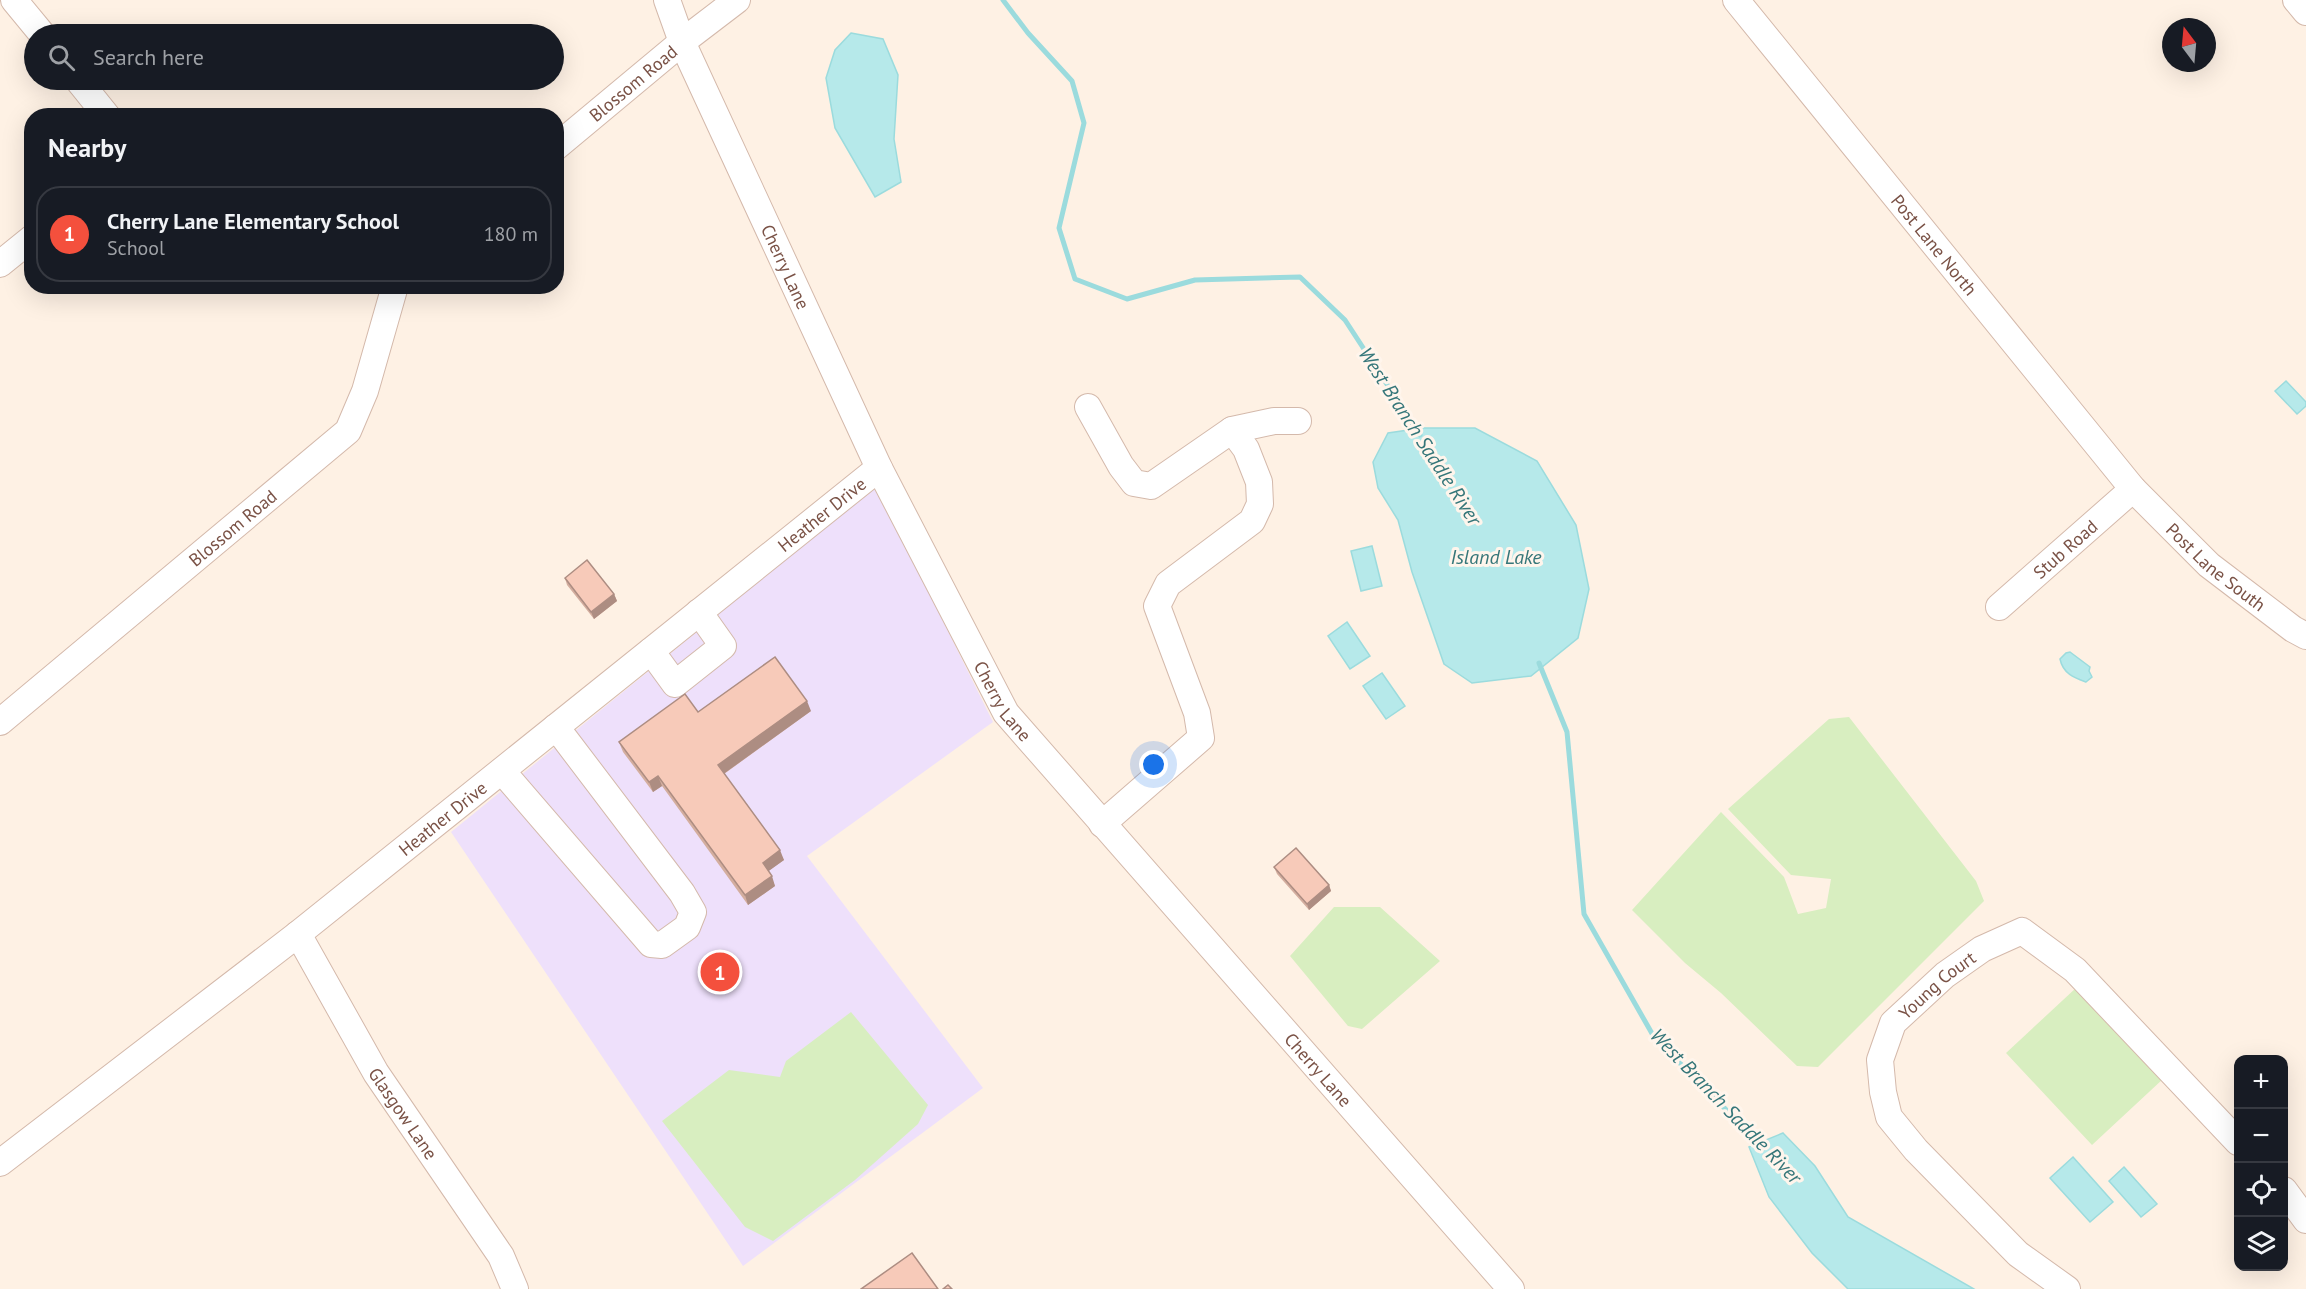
<!DOCTYPE html>
<html lang="en">
<head>
<meta charset="utf-8">
<style>
	body { margin:0; font-family:"PT Sans",sans-serif; background:#20242c; color:#f1f3f6 }
	.controls { position:absolute; right:18px; bottom:18px; display:grid; overflow:hidden; border-radius:12px; box-shadow:0 6px 24px #0002 }
	.controls button { width:54px; height:54px; display:grid; place-items:center; padding:0; border:0; border-bottom:2px solid #363941; background:#171b24; color:#f1f3f6; font:30px sans-serif }
	.compass { position:absolute; left:2162px; top:18px; width:54px; height:54px; border-radius:50%; background:#171b24; box-shadow:0 6px 24px #0002; rotate:344deg }
	.you { position:absolute; left:1154px; top:765px; width:21px; height:21px; margin:-15px; border:4px solid #fff; border-radius:50%; background:#1a73e8; box-shadow:0 0 0 9px #1a73e833 }
	.badge { display:grid; place-items:center; width:39px; height:39px; border-radius:50%; background:#f4503d; color:#fff; font-size:20px; font-weight:700 }
	.pin { position:absolute; translate:-50% -50%; border:3px solid #fff; box-shadow:0 2px 6px #0006 }
	.list { margin:0; padding:0; list-style:none }
	h2 { display:flex; justify-content:space-between; align-items:center; height:78px; margin:0; padding:0 24px; font-size:26px }
	h2 small { font-size:20px; font-weight:400; color:#9ea1a6 }
	.list li { display:grid; grid-template-columns:39px 1fr auto; gap:18px; align-items:center; box-sizing:border-box; height:96px; margin:0 12px 12px; padding:0 12px; border:2px solid #363941; border-radius:24px }
	.list b { display:block; font-size:22px; white-space:nowrap }
	.list p { margin:0; font-size:20px; white-space:nowrap; color:#9ea1a6 }
	.list em { font-size:20px; font-style:normal; color:#9ea1a6 }
	.icon { flex:none; width:33px; height:33px; fill:none; stroke:currentColor; stroke-width:2; stroke-linecap:round; stroke-linejoin:round }
	.map { position:relative; flex:none; width:2306px; height:1289px; overflow:hidden }
	.search { position:absolute; background:#171b24; box-shadow:0 6px 24px #0002; left:24px; top:24px; width:540px; height:66px; display:flex; align-items:center; gap:15px; box-sizing:border-box; padding:0 21px; border-radius:33px; color:#9ea1a6; font-size:22px }
	.panel { position:absolute; background:#171b24; box-shadow:0 6px 24px #0002; left:24px; top:108px; width:540px; height:186px; border-radius:24px }
	.map>svg:first-child { display:block }
	.education { fill:#eee0fb }
	.green { fill:#d8eec0 }
	.water { fill:#b6e9ea; stroke:#9bdbdd; stroke-width:1.5 }
	.lines { fill:none; stroke-linecap:round; stroke-linejoin:round }
	.stream { stroke:#9bdbdd; stroke-width:5 }
	.minor-casing { stroke:#d4b9ab; stroke-width:28 }
	.minor { stroke:#fff; stroke-width:26 }
	.wall { fill:#d4ae9f }
	.shaded-wall { fill:#ad8d82 }
	.building { fill:#f7cab9; stroke:#ad8d82; stroke-width:1.5 }
	.labels { text-anchor:middle; dominant-baseline:central; stroke-width:6; stroke-linejoin:round; paint-order:stroke }
	.street-label { font-size:18px; fill:#7a5246; stroke:#fff5ec }
	.water-label { font-size:20px; font-style:italic; fill:#357679; stroke:#fff5ec }
</style>
</head>
<body>
<div class="map">
<svg width="2306" height="1289" viewBox="0 0 2306 1289">
	<rect width="100%" height="100%" fill="#fef1e4"/>
	<path class="education" d="M876,486l117,236 -186,134 176,232 -240,178 -292,-434z"/>
	<path class="green" d="M1849,717l127,164 8,20 -166,166 -21,-1 -76,-73 -36,-30 -53,-53 89,-98 63,65 14,37 28,-6 5,-29 -40,-4 -63,-66 101,-90z
		M1334,907h46l60,54 -78,68 -14,-3 -58,-70z
		M2077,987l86,92 -71,66 -86,-92z
		M851,1012l77,93 -10,19 -63,56 -82,61 -28,-14 -83,-106 67,-51 51,7 6,-16z"/>
	<path class="water" d="M851,33l32,6 15,36 -4,64 7,43 -26,15 -40,-69 -9,-50 9,-28z
		M2286,381l20,21v4l-9,8 -22,-23z
		M1422,428h53l62,33 39,64 13,64 -11,49 -47,38 -59,7 -28,-19 -32,-92 -14,-52 -20,-32 -5,-26 15,-29z
		M1372,546l10,40 -21,5 -10,-40z
		M1347,622l23,34 -20,13 -22,-33z
		M2070,652l20,15 -1,4 3,6 -6,5c-11,-4 -23,-8 -26,-23l6,-6z
		M1382,673l23,33 -19,13 -23,-33z
		M1783,1133l32,33 33,51 126,72h-126l-36,-36 -43,-56 -20,-50z
		M2073,1157l40,45 -23,20 -40,-44z
		M2124,1167l33,37 -16,13 -32,-36z"/>
	<g class="lines">
		<path class="stream" d="M1003,0l25,33 44,48 12,42 -25,105 16,51 52,20 68,-19 105,-3 45,43 75,115
			M1539,663l28,69 17,182 70,123 110,111"/>
		<g class="minor-casing">
			<g id="minor">
				<path d="M14,0l28,34"/>
				<path id="s1" d="M667,0l15,42 197,426 127,245 505,576"/>
				<path id="s2" d="M1736,0l397,489 76,76 84,64 13,7"/>
				<path d="M2296,0l10,12"/>
				<path d="M78,80l29,36"/>
				<path id="s3" d="M556,147l126,-105 55,-42"/>
				<path d="M0,264l32,-26"/>
				<path d="M1088,407l33,59 13,17 17,3 81,-56 42,-9h24"/>
				<path id="s4" d="M1999,607l134,-118"/>
				<path d="M651,651l24,33 48,-38 -24,-34"/>
				<path id="s5" d="M0,722l348,-291 17,-40 30,-105"/>
				<path d="M502,771l149,173 11,1 25,-18 6,-15 -11,-19 -126,-166"/>
				<path d="M1102,824l99,-86 -4,-25 -40,-107 11,-22 84,-63 8,-17 -1,-22 -13,-33 -14,-19"/>
				<path id="s6" d="M298,934l78,139 125,183 14,33"/>
				<path id="s7" d="M0,1163l298,-229 581,-466"/>
				<path d="M2284,1190l22,30"/>
				<path id="s8" d="M2067,1289l-49,-35 -102,-104 -27,-33 -6,-25 -3,-32 13,-37 52,-48 37,-26 40,-18 53,39 163,172"/>
			</g>
		</g>
		<use href="#minor" class="minor"/>
	</g>
	<path class="wall" d="M565,578l49,16 3,7 -23,18 -27,-34z
		M811,711l-87,63 60,86 -16,11 7,15 -27,19 -86,-119 -9,6 -30,-40 -4,-10 79,-30z
		M1274,867l55,18 2,6 -22,19 -32,-36z"/>
	<path class="shaded-wall" d="M614,594l3,7 -23,18 -3,-7z
		M807,701l4,10 -89,64 -4,-10z
		M658,776l4,10 -9,6 -4,-10z
		M780,850l4,10 -18,13 -3,-10z
		M772,876l3,10 -27,19 -3,-10z
		M1329,885l2,6 -22,19 -2,-6z"/>
	<path class="building" d="M587,560l27,34 -23,18 -26,-34z
		M775,657l32,44 -89,64 62,85 -17,13 9,13 -27,19 -87,-119 -9,6 -30,-40 66,-48 13,18z
		M1296,848l33,37 -22,19 -33,-37z
		M912,1253l26,36h-77z
		M948,1285l4,4h-9z"/>
	<g class="labels">
		<g class="street-label">
			<text stroke="none"><textPath href="#s3" startOffset="100">Blossom Road</textPath></text>
			<text stroke="none"><textPath href="#s2" startOffset="315">Post Lane North</textPath></text>
			<text stroke="none"><textPath href="#s1" startOffset="292">Cherry Lane</textPath></text>
			<text stroke="none"><textPath href="#s7" startOffset="1047">Heather Drive</textPath></text>
			<text stroke="none"><textPath href="#s5" startOffset="303">Blossom Road</textPath></text>
			<text stroke="none"><textPath href="#s4" startOffset="88">Stub Road</textPath></text>
			<text stroke="none"><textPath href="#s2" startOffset="744">Post Lane South</textPath></text>
			<text stroke="none"><textPath href="#s1" startOffset="778">Cherry Lane</textPath></text>
			<text stroke="none"><textPath href="#s7" startOffset="561">Heather Drive</textPath></text>
			<text stroke="none"><textPath href="#s8" startOffset="404">Young Court</textPath></text>
			<text stroke="none"><textPath href="#s1" startOffset="1264">Cherry Lane</textPath></text>
			<text stroke="none"><textPath href="#s6" startOffset="208">Glasgow Lane</textPath></text>
		</g>
		<g class="water-label">
			<text transform="translate(1420 436) rotate(57)">West Branch Saddle River</text>
			<text x="1496" y="557">Island Lake</text>
			<text transform="translate(1726 1106) rotate(46)">West Branch Saddle River</text>
		</g>
	</g>
</svg>
<div class="controls">
<button>+</button>
<button>−</button>
<button><svg class="icon" aria-label="locate" viewBox="0 0 24 24"><circle cx="12" cy="12" r="6"/><path d="M12 2v4M12 18v4M2 12h4M18 12h4"/></svg></button>
<button><svg class="icon" aria-label="layers" viewBox="0 0 24 24"><path d="M12 4l9 5-9 5-9-5zM3 14l9 5 9-5"/></svg></button>
</div>
<svg class="compass" viewBox="-18 -18 36 36"><path d="M0-13l5 13h-10z" fill="#e53935"/><path d="M0 13l5-13h-10z" fill="#9ea1a6"/></svg>
<div class="you"></div>
<div class="pin badge" style="left:720px;top:972px">1</div>
<div class="search"><svg class="icon" aria-label="search" viewBox="0 0 24 24"><circle cx="10" cy="10" r="6"/><path d="M15 15l6 6"/></svg>Search here</div>
<section class="panel">
<h2>Nearby<small></small></h2>
<ul class="list">
<li><span class="badge">1</span><div><b>Cherry Lane Elementary School</b><p>School</p></div><em>180 m</em></li>
</ul>
</section>
</div>
</body>
</html>
